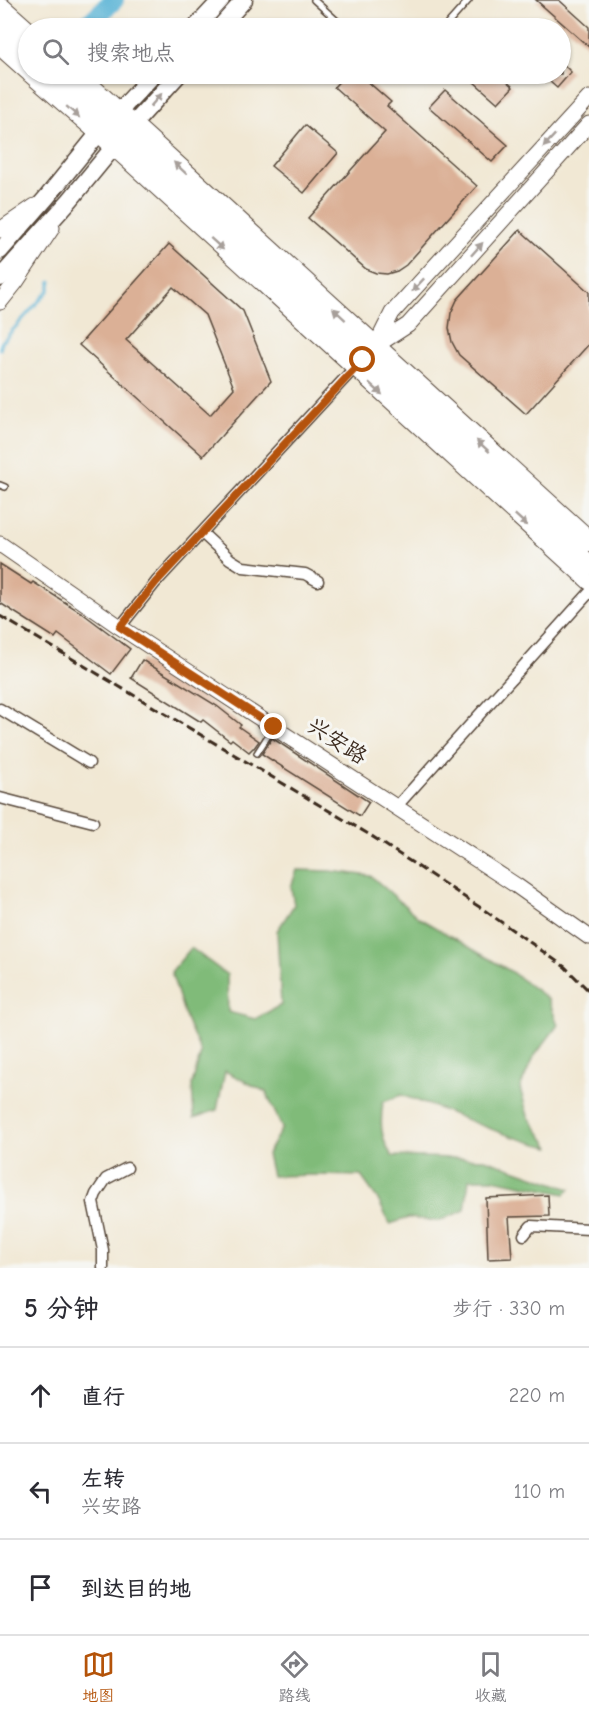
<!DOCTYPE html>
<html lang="zh">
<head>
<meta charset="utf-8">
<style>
	body { margin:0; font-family:"Comic Neue","LXGW WenKai TC",sans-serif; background:#f2f2f3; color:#2b2b33 }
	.stop { position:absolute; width:18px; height:18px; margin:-14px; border:4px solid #b45309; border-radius:50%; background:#fff }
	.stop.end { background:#b45309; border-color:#fff; box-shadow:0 2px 6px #0008 }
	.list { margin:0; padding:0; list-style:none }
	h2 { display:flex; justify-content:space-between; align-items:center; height:78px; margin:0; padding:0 24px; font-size:26px }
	h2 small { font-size:20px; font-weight:400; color:#7c7c81 }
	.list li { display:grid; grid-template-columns:39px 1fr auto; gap:18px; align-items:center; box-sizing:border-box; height:96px; padding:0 24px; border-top:2px solid #e1e1e2 }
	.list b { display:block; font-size:22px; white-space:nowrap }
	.list p { margin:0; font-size:20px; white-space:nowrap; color:#7c7c81 }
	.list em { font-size:20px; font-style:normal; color:#7c7c81 }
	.icon { flex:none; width:33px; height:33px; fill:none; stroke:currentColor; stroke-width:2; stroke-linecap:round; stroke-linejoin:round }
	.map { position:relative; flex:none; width:589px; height:1268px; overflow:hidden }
	.search { position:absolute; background:#fff; box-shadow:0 2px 4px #0004; left:18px; right:18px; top:18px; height:66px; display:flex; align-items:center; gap:15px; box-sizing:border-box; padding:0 21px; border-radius:33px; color:#7c7c81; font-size:22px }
	.sheet { height:366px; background:#fff }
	nav { display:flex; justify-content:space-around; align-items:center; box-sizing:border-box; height:84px; border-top:2px solid #e1e1e2; background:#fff; font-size:16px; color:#7c7c81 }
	nav a { display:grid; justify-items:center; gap:3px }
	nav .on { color:#b45309 }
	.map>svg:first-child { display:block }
	.forest { fill:#80bb79; stroke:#5e724c; stroke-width:1.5 }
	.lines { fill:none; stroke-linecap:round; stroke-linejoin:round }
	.stream { stroke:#57b2d5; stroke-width:3 }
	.river { stroke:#57b2d5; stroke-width:20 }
	.building { fill:#dbb096; fill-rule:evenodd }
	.lane-casing { stroke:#564639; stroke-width:8 }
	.street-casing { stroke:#564639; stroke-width:13 }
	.secondary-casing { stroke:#564639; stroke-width:17 }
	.primary-casing { stroke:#564639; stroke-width:19 }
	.highway-casing { stroke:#564639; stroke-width:22 }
	.lane { stroke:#fff; stroke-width:5 }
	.street { stroke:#fff; stroke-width:10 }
	.secondary { stroke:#fff; stroke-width:15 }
	.primary { stroke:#fff; stroke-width:16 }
	.highway { stroke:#fff; stroke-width:20 }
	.rail { stroke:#3b2a1e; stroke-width:3; stroke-dasharray:9 4.5; stroke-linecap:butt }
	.oneway { fill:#a79f9a }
	.route { stroke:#b45309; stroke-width:8 }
	.labels { text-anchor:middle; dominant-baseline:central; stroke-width:6; stroke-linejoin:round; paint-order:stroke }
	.street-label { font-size:22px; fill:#3b2a1e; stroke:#f6f6f2 }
</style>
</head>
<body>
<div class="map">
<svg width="589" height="1268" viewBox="0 0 589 1268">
	<rect width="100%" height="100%" fill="#f6f6f2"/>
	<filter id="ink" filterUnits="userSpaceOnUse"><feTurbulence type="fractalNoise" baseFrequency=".0167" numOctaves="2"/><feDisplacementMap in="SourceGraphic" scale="12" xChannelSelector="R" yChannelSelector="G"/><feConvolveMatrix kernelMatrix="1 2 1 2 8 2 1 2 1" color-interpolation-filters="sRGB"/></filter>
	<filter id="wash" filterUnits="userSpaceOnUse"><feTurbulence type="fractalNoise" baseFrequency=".008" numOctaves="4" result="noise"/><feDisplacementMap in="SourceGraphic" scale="24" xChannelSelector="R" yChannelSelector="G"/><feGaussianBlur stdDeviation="1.35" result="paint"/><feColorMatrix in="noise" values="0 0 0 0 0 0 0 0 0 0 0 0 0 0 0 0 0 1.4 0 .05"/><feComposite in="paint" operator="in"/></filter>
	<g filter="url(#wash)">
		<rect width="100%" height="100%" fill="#f1e8d4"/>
		<path class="forest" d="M297,870l33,1 41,5 48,42 91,53 38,28 10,26 -25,33 -13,30 8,28 22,31c-52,-11 -99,-36 -149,-52l-18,7c-3,21 -3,36 9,54l93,3 85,30 -5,5 -72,-15h-24l-4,31 -26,11 -31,-3 -18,6 -13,-26 -16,-22 -41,-1 -48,1 -5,-22 15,-26 -16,-36 -41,-21 -8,39 -23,8 -2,-34 9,-31 -16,-37 -14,-44 20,-24 36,27 1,37 27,7 26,-14 -4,-74 17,-26 -3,-18z"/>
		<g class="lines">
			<path class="stream" d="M0,349l2,-7 47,-52 2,-9"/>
			<path class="river" d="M84,28l30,-28"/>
		</g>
		<g id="blocks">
			<path class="building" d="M536,0h23l30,27v20z
				M561,62l10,10 -14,16 -16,-14h20z
				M346,74h13l32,28 -4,4 90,80 -71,79 -9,6 -10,3 -11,-1 -10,-4 -58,-51 77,-86 -51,-45z
				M465,74h33l15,13 -15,16z
				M445,90l63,55 -16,17 -63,-55z
				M305,125l33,28 -34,40 -33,-27z
				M520,230l69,62v52l-63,70 -67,-59 -7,-13 -3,-14 2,-15 6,-13z
				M169,244l74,67 28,70 -68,75 -124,-111zM173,287l32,28 29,73 -24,27 -84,-75z
				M0,564l31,20 2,-2 49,31 48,36 -19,25 -53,-40 -3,4 -55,-35z
				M142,660l75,46 24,19 -2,2 20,14 -5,7h-1l-4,4 -17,-13 -2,2 -27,-21 -2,2 -70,-44z
				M272,738l97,64 -9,14 -98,-62z
				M548,1195l1,21 -40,1 3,41 -24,1 -2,-61z"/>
		</g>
	</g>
	<g filter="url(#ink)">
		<use href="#blocks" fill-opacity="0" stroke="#564639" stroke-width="1.5"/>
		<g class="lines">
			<g class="lane-casing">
				<path id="lane" d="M314,0l31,28
					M444,28l25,-28
					M395,74l6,5 5,-5
					M0,485l5,2
					M257,753l16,-25"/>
			</g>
			<g class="street-casing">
				<path id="street" d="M202,533l28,26 13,8 62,7 13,7
					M120,627l36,-45 203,-219
					M0,709l89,54
					M0,798l93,24
					M397,806l192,-213
					M524,1235l7,-9 58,3
					M103,1268v-18l-10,-48 3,-8 10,-15 21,-11"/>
			</g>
			<g class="secondary-casing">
				<path id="secondary" d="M0,48l28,25
					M29,74l69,60 491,448
					M0,230l35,-24
					M0,302l16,-20 36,-54
					M377,345l31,-20 181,-201
					M375,347l17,-34 197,-215
					M0,544l120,83 397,259 72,51"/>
			</g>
			<g class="primary-casing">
				<path id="primary" d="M195,28l26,-28
					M219,28l25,-28
					M0,251l47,-54 51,-63 56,-60
					M0,278l70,-78 51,-62 58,-64"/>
			</g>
			<g class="highway-casing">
				<path id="highway" d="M0,7l28,25
					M0,31l28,25
					M48,74l59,51 482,440
					M76,74l513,467"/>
			</g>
			<use href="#lane" class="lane"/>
			<use href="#street" class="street"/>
			<use href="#secondary" class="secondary"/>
			<use href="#primary" class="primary"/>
			<use href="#highway" class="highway"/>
			<path class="rail" d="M0,616l370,219 114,75 81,57 24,24"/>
		</g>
		<defs><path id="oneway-solid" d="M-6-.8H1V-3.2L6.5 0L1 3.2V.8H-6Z" transform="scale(1.5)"/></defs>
		<g class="oneway">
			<use href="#oneway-solid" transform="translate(156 100) rotate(-49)"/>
			<use href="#oneway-solid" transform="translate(73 112) rotate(41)"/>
			<use href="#oneway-solid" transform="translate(549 141) rotate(133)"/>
			<use href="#oneway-solid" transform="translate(180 168) rotate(-137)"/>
			<use href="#oneway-solid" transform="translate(217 244) rotate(42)"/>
			<use href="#oneway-solid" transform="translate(477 249) rotate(-48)"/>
			<use href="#oneway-solid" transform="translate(418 285) rotate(133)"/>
			<use href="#oneway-solid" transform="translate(339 314) rotate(-137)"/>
			<use href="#oneway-solid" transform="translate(376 389) rotate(42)"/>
			<use href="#oneway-solid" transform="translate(483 446) rotate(-138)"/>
			<use href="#oneway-solid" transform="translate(521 520) rotate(42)"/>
		</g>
	</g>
	<g class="lines" filter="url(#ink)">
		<path class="route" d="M274,727l-154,-100 36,-45 207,-222"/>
	</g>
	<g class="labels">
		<g class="street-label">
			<text transform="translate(337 741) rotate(33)">兴安路</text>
		</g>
	</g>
</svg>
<div class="stop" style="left:363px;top:360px"></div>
<div class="stop end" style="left:274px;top:727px"></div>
<div class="search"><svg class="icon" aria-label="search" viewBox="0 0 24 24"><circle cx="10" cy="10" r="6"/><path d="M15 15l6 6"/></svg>搜索地点</div>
</div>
<section class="sheet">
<h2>5 分钟<small>步行 · 330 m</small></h2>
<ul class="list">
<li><svg class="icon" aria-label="ahead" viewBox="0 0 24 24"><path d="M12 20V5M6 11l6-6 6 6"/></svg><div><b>直行</b></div><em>220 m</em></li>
<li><svg class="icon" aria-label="left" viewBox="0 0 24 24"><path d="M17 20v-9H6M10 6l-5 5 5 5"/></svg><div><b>左转</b><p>兴安路</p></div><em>110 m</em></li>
<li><svg class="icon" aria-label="arrive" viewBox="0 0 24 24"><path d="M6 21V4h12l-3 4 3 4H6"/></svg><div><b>到达目的地</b></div></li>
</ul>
</section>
<nav>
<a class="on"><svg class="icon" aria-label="map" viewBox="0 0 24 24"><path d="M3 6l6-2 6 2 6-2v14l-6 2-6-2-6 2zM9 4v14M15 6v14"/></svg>地图</a>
<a><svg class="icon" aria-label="directions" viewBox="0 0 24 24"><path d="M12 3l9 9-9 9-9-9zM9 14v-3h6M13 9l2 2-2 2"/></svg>路线</a>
<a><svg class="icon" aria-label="saved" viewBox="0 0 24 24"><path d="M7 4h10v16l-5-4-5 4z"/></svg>收藏</a>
</nav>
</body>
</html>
